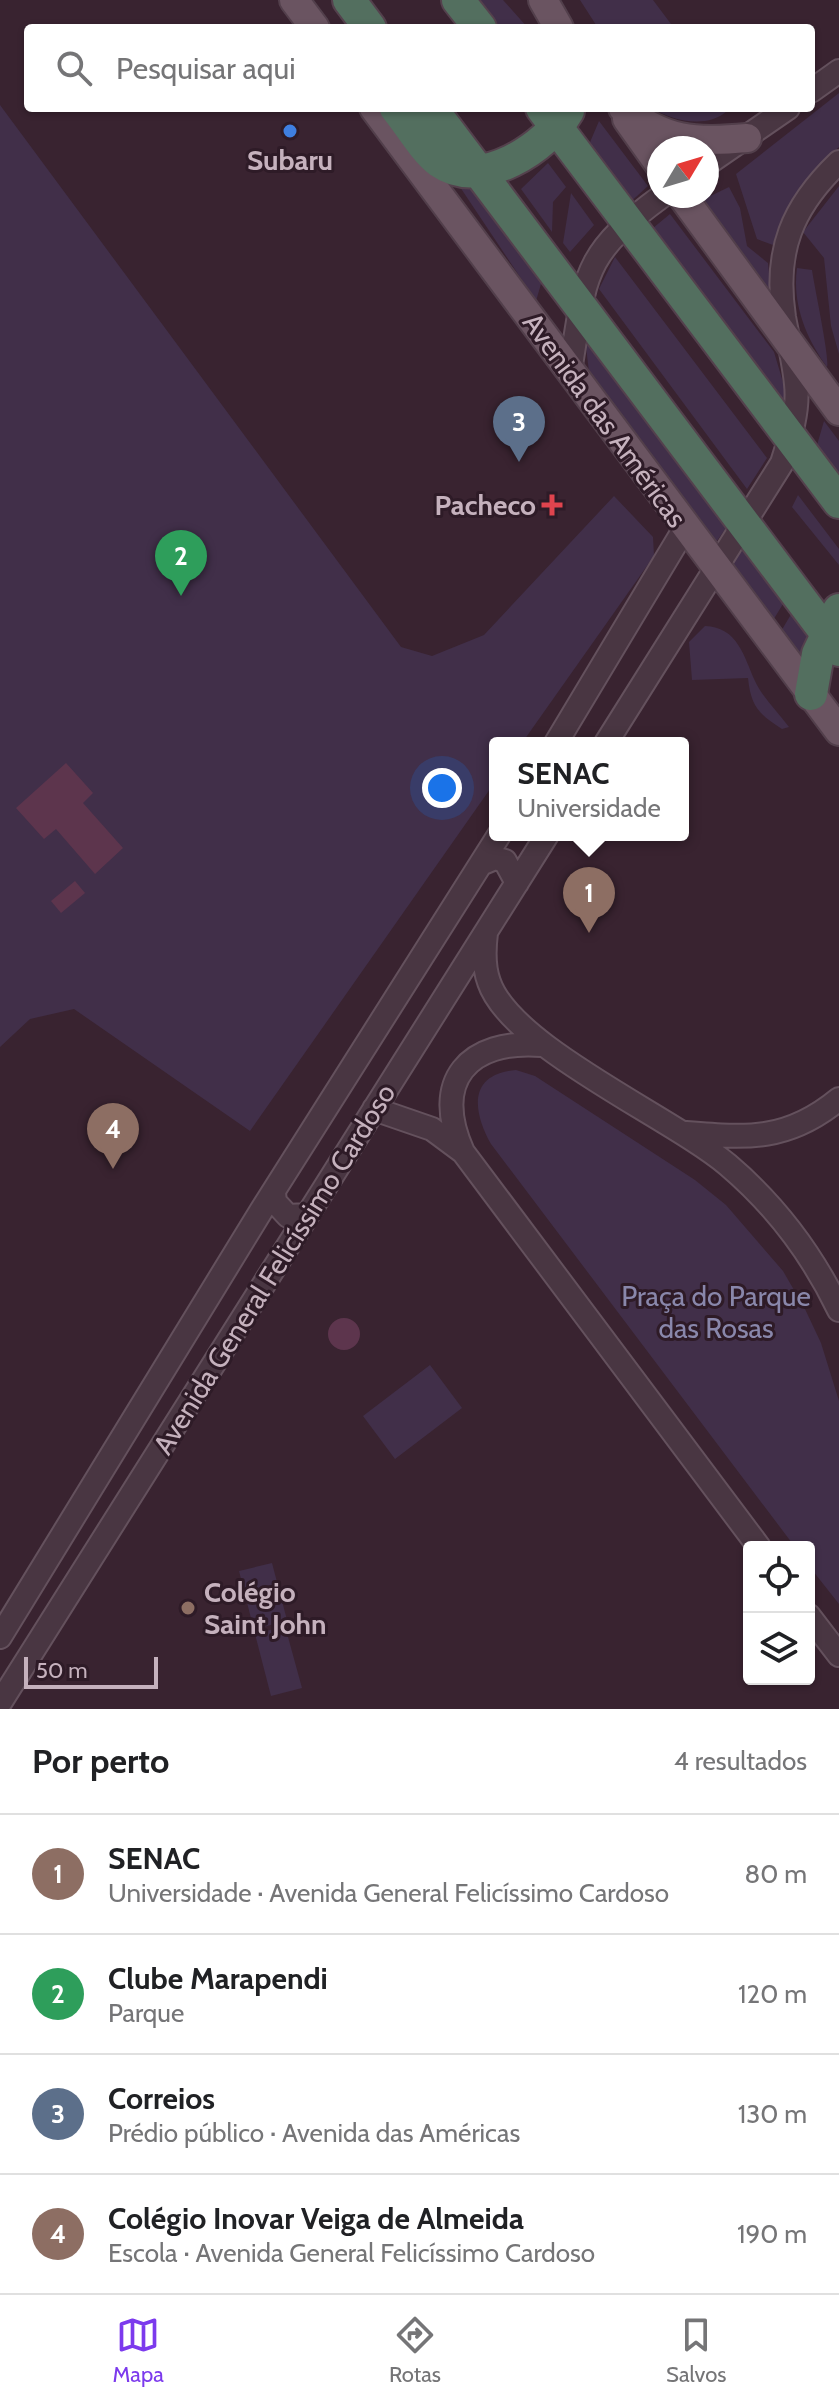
<!DOCTYPE html>
<html lang="pt">
<head>
<meta charset="utf-8">
<style>
	body { margin:0; font-family:Cabin,sans-serif; background:#f6f6f6; color:#202124 }
	.controls { position:absolute; right:24px; bottom:24px; display:grid; overflow:hidden; border-radius:8px; box-shadow:0 2px 6px #0004 }
	.controls button { width:72px; height:72px; display:grid; place-items:center; padding:0; border:0; border-bottom:2px solid #e0e0e0; background:#fff; color:#202124; font:40px sans-serif }
	.compass { position:absolute; left:647px; top:136px; width:72px; height:72px; border-radius:50%; background:#fff; box-shadow:0 2px 6px #0004; rotate:52deg }
	.scale { position:absolute; left:24px; bottom:20px; width:134px; box-sizing:border-box; padding-left:8px; border:4px solid #c5b1bd; border-top:0; font-size:22px; line-height:28px; white-space:nowrap; color:#c5b1bd; -webkit-text-stroke:6px #2e1b27; paint-order:stroke }
	.you { position:absolute; left:442px; top:788px; width:28px; height:28px; margin:-20px; border:6px solid #fff; border-radius:50%; background:#1a73e8; box-shadow:0 0 0 12px #1a73e833 }
	.badge { display:grid; place-items:center; width:52px; height:52px; border-radius:50%; background:#7c3aed; color:#fff; font-size:26px; font-weight:700 }
	.pin { position:absolute; translate:-50% -66px; filter:drop-shadow(0 2px 4px #0008) }
	.pin::after { content:''; position:absolute; top:42px; width:28px; height:24px; background:inherit; clip-path:polygon(0 0,100% 0,50% 100%) }
	.popup { position:absolute; left:489px; top:737px; width:200px; height:104px; box-sizing:border-box; display:grid; place-content:center; border-radius:8px; background:#fff; filter:drop-shadow(0 2px 6px #0005); font-size:26px; white-space:nowrap; color:#757577 }
	.popup b { font-size:30px; color:#202124 }
	.popup::after { content:''; position:absolute; left:50%; top:100%; margin-left:-16px; border:16px solid transparent; border-top-color:#fff }
	.list { margin:0; padding:0; list-style:none }
	h2 { display:flex; justify-content:space-between; align-items:center; height:104px; margin:0; padding:0 32px; font-size:34px }
	h2 small { font-size:26px; font-weight:400; color:#757577 }
	.list li { display:grid; grid-template-columns:52px 1fr auto; gap:24px; align-items:center; box-sizing:border-box; height:120px; padding:0 32px; border-top:2px solid #e0e0e0 }
	.list b { display:block; font-size:30px; white-space:nowrap }
	.list p { margin:0; font-size:26px; white-space:nowrap; color:#757577 }
	.list em { font-size:26px; font-style:normal; color:#757577 }
	.icon { flex:none; width:44px; height:44px; fill:none; stroke:currentColor; stroke-width:2; stroke-linecap:round; stroke-linejoin:round }
	.map { position:relative; flex:none; width:839px; height:1709px; overflow:hidden }
	.search { position:absolute; background:#fff; box-shadow:0 2px 6px #0004; left:24px; right:24px; top:24px; height:88px; display:flex; align-items:center; gap:20px; box-sizing:border-box; padding:0 28px; border-radius:8px; color:#757577; font-size:30px }
	.sheet { height:584px; background:#fff }
	nav { display:flex; justify-content:space-around; align-items:center; box-sizing:border-box; height:112px; border-top:2px solid #e0e0e0; background:#fff; font-size:22px; color:#757577 }
	nav a { display:grid; justify-items:center; gap:4px }
	nav .on { color:#7c3aed }
	.map>svg:first-child { display:block }
	.green { fill:#412f49 }
	.water { fill:#5d354d }
	.lines { fill:none; stroke-linecap:round; stroke-linejoin:round }
	.minor-casing { stroke:#64515d; stroke-width:26 }
	.major-casing { stroke:#523f4b; stroke-width:32 }
	.highway-casing { stroke:#54414d; stroke-width:36 }
	.minor { stroke:#493642; stroke-width:22 }
	.major { stroke:#6a5461; stroke-width:28 }
	.highway { stroke:#536f5f; stroke-width:32 }
	.shop-dot { fill:#3f7fe0; stroke:#2e1b27; stroke-width:3 }
	.health-dot { fill:#e0444e; stroke:#2e1b27; stroke-width:3 }
	.education-dot { fill:#8d6e63; stroke:#2e1b27; stroke-width:3 }
	.labels { text-anchor:middle; dominant-baseline:central; stroke-width:6; stroke-linejoin:round; paint-order:stroke }
	.poi-label { font-size:28px; font-weight:bold; fill:#c5b1bd; stroke:#2e1b27 }
	.street-label { font-size:28px; fill:#c5b1bd; stroke:#2e1b27 }
	.park-label { font-size:28px; fill:#8987ab; stroke:#2e1b27 }
</style>
</head>
<body>
<div class="map">
<svg width="839" height="1709" viewBox="0 0 839 1709">
	<rect width="100%" height="100%" fill="#392330"/>
	<path class="green" d="M471,0h32l25,28h-36z
		M580,0h73l21,28h-76z
		M839,93v54l-21,19 -45,79 -16,-6 -21,-65z
		M0,105l401,542 31,9 52,-21 130,-139 39,41 1,19 -132,187h-27v39l-245,349 -176,-122 -44,10 -30,28z
		M652,108h73l2,3c-19,18 -56,10 -75,-3z
		M599,121l49,65 -22,20 -41,-52z
		M548,163l18,24 -13,15 -1,30 -31,-43z
		M839,186v168l-8,-28 -7,-68 -21,-26z
		M460,187h15l68,90 -7,24z
		M729,187l11,21 7,38 21,17 4,40 -74,-101z
		M571,193l23,32 -24,27 -7,-9z
		M670,214l104,138 12,40 -5,19 -134,-178z
		M615,257l152,201 -20,31 -148,-200z
		M797,268l15,2c2,15 18,89 15,97 -21,-29 -35,-63 -30,-99z
		M591,342l138,182 -15,21 -125,-173 -3,-25z
		M824,421l15,20v45l-24,-34z
		M798,495l41,54v16l-47,-58z
		M747,548l39,51 -14,23 -45,-60z
		M793,611l25,32 -15,20 -23,-30z
		M705,626c33,1 39,31 50,55 7,16 23,31 34,46l-7,2c-23,-15 -31,-22 -34,-51l-56,2 -3,-38z
		M516,1070l19,6 160,104 31,25 57,66 22,38 16,34 18,58v203l-30,-38v-19h-14l-304,-403c-18,-32 -24,-70 25,-74z
		M430,1365l32,43 -67,51 -32,-43z
		M272,1563l15,57 -33,10 -15,-59z
		M285,1626l17,62 -31,8 -16,-62z"/>
	<path class="water" d="M66,763l27,30 -10,10 40,45 -28,26 -39,-45 -12,10 -28,-31z
		M75,881l10,12 -24,20 -10,-12z
		M328 1334a16 16 0 1 1 32 0a16 16 0 1 1-32 0Z"/>
	<g class="lines">
		<g class="minor-casing">
			<path id="minor" d="M811,91l28,-20
				M707,164l81,-56
				M570,371c16,-95 10,-115 92,-175
				M556,743l129,-215
				M606,743l176,-280c8,-25 17,-52 14,-79 -2,-22 -8,-45 -12,-67 -10,-66 8,-110 55,-155
				M481,864l14,-6 10,3 12,22
				M486,933c-2,16 -3,33 3,49 22,65 182,135 239,183 47,40 85,91 111,145
				M374,1109l58,20 31,23 296,395
				M686,1133c63,5 102,8 153,-34
				M463,1152c-32,-71 5,-113 79,-107
				M274,1193l1,9 13,14 19,-1
				M809,1616l30,39
				M0,1637l261,-426 238,-376
				M0,1703l547,-868"/>
		</g>
		<g class="major-casing">
			<path id="major" d="M294,0l21,28
				M543,0l16,28
				M374,108l465,623
				M623,108c42,33 71,35 124,30
				M627,119l32,45
				M682,196l157,215"/>
		</g>
		<g class="highway-casing">
			<path id="highway" d="M349,0l21,28
				M458,0l22,28
				M396,108c14,17 27,41 44,54 41,29 107,-15 128,-51
				M431,108l408,542
				M542,108l297,394
				M811,694l7,-40 21,-44"/>
		</g>
		<use href="#minor" class="minor"/>
		<use href="#major" class="major"/>
		<use href="#highway" class="highway"/>
	</g>
	<circle class="shop-dot" cx="290" cy="131" r="8"/>
	<path class="health-dot" d="M548 493h8v8h8v8h-8v8h-8v-8h-8v-8h8z"/>
	<circle class="education-dot" cx="188" cy="1608" r="8"/>
	<g class="labels">
		<g class="poi-label">
			<text x="290" y="160">Subaru</text>
			<text x="536" y="505" text-anchor="end">Pacheco</text>
			<text x="204" y="1592" text-anchor="start">Colégio<tspan x="204" dy="32">Saint John</tspan></text>
		</g>
		<g class="street-label">
			<text transform="translate(605 420) rotate(54)">Avenida das Américas</text>
			<text transform="translate(274 1269) rotate(-58)">Avenida General Felicíssimo Cardoso</text>
		</g>
		<g class="park-label">
			<text x="716" y="1296">Praça do Parque<tspan x="716" dy="32">das Rosas</tspan></text>
		</g>
	</g>
</svg>
<div class="controls">
<button><svg class="icon" aria-label="locate" viewBox="0 0 24 24"><circle cx="12" cy="12" r="6"/><path d="M12 2v4M12 18v4M2 12h4M18 12h4"/></svg></button>
<button><svg class="icon" aria-label="layers" viewBox="0 0 24 24"><path d="M12 4l9 5-9 5-9-5zM3 14l9 5 9-5"/></svg></button>
</div>
<svg class="compass" viewBox="-18 -18 36 36"><path d="M0-13l5 13h-10z" fill="#e53935"/><path d="M0 13l5-13h-10z" fill="#757577"/></svg>
<div class="scale">50 m</div>
<div class="you"></div>
<div class="pin badge" style="left:589px;top:933px;background:#8d6e63">1</div>
<div class="popup"><b>SENAC</b>Universidade</div>
<div class="pin badge" style="left:181px;top:596px;background:#2e9e5b">2</div>
<div class="pin badge" style="left:519px;top:462px;background:#5c6f8a">3</div>
<div class="pin badge" style="left:113px;top:1169px;background:#8d6e63">4</div>
<div class="search"><svg class="icon" aria-label="search" viewBox="0 0 24 24"><circle cx="10" cy="10" r="6"/><path d="M15 15l6 6"/></svg>Pesquisar aqui</div>
</div>
<section class="sheet">
<h2>Por perto<small>4 resultados</small></h2>
<ul class="list">
<li><span class="badge" style="background:#8d6e63">1</span><div><b>SENAC</b><p>Universidade · Avenida General Felicíssimo Cardoso</p></div><em>80 m</em></li>
<li><span class="badge" style="background:#2e9e5b">2</span><div><b>Clube Marapendi</b><p>Parque</p></div><em>120 m</em></li>
<li><span class="badge" style="background:#5c6f8a">3</span><div><b>Correios</b><p>Prédio público · Avenida das Américas</p></div><em>130 m</em></li>
<li><span class="badge" style="background:#8d6e63">4</span><div><b>Colégio Inovar Veiga de Almeida</b><p>Escola · Avenida General Felicíssimo Cardoso</p></div><em>190 m</em></li>
</ul>
</section>
<nav>
<a class="on"><svg class="icon" aria-label="map" viewBox="0 0 24 24"><path d="M3 6l6-2 6 2 6-2v14l-6 2-6-2-6 2zM9 4v14M15 6v14"/></svg>Mapa</a>
<a><svg class="icon" aria-label="directions" viewBox="0 0 24 24"><path d="M12 3l9 9-9 9-9-9zM9 14v-3h6M13 9l2 2-2 2"/></svg>Rotas</a>
<a><svg class="icon" aria-label="saved" viewBox="0 0 24 24"><path d="M7 4h10v16l-5-4-5 4z"/></svg>Salvos</a>
</nav>
</body>
</html>
